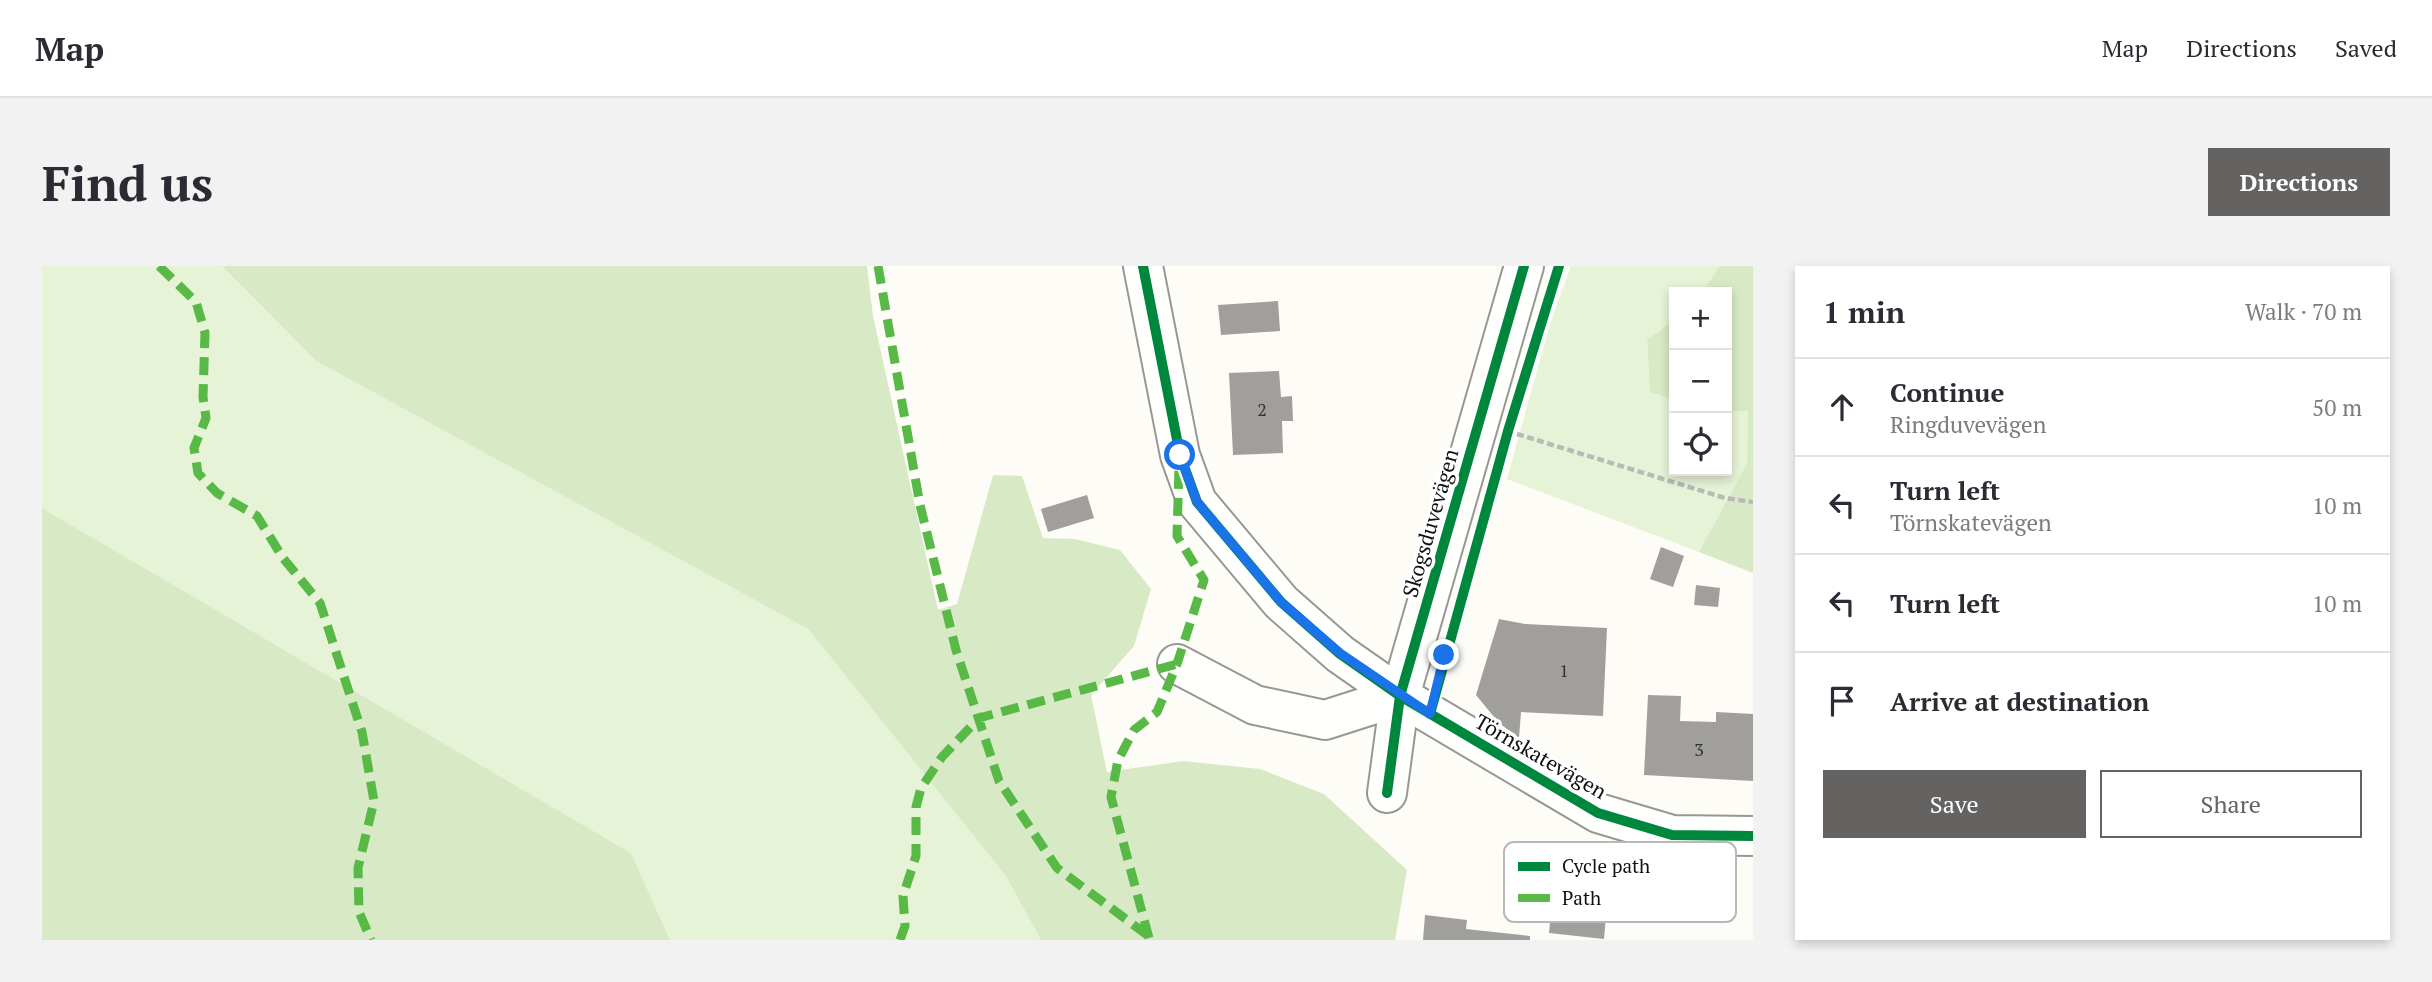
<!DOCTYPE html>
<html lang="en">
<head>
<meta charset="utf-8">
<style>
	body { margin:0; font-family:"PT Serif",serif; background:#f2f2f3; color:#2b2b33 }
	.controls { position:absolute; right:21px; top:21px; display:grid; overflow:hidden; border-radius:0px; box-shadow:0 4px 10px #0003 }
	.controls button { width:63px; height:63px; display:grid; place-items:center; padding:0; border:0; border-bottom:2px solid #e1e1e2; background:#fff; color:#2b2b33; font:35px sans-serif }
	.stop { position:absolute; width:21px; height:21px; margin:-16px; border:5px solid #1a73e8; border-radius:50%; background:#fff }
	.stop.end { background:#1a73e8; border-color:#fff; box-shadow:0 2px 7px #0008 }
	.list { margin:0; padding:0; list-style:none }
	h2 { display:flex; justify-content:space-between; align-items:center; height:91px; margin:0; padding:0 28px; font-size:30px }
	h2 small { font-size:23px; font-weight:400; color:#7c7c81 }
	.list li { display:grid; grid-template-columns:46px 1fr auto; gap:21px; align-items:center; box-sizing:border-box; height:98px; padding:0 28px; border-top:2px solid #e1e1e2 }
	.list b { display:block; font-size:26px; white-space:nowrap }
	.list p { margin:0; font-size:23px; white-space:nowrap; color:#7c7c81 }
	.list em { font-size:23px; font-style:normal; color:#7c7c81 }
	.actions { display:flex; gap:14px; padding:21px 28px }
	.actions a { flex:1; padding:16px 0; border:2px solid #646362; border-radius:0px; text-align:center; font-size:24px; color:#646362 }
	.actions .main { background:#646362; color:#fff }
	.icon { flex:none; width:38px; height:38px; fill:none; stroke:currentColor; stroke-width:2; stroke-linecap:round; stroke-linejoin:round }
	.map { position:relative; flex:none; width:1711px; height:674px; overflow:hidden; border-radius:0px }
	header { display:flex; align-items:center; gap:42px; box-sizing:border-box; height:98px; padding:0 35px; background:#fff; border-bottom:2px solid #e1e1e2 }
	header strong { font-size:33px }
	nav { display:flex; gap:38px; margin-inline-start:auto; font-size:24px }
	.intro { display:flex; align-items:center; justify-content:space-between; box-sizing:border-box; height:168px; padding:0 42px }
	h1 { margin:0; font-size:49px }
	.button { padding:18px 32px; border-radius:0px; background:#646362; color:#fff; font-size:24px; font-weight:700 }
	main { display:flex; gap:42px; padding:0 42px }
	aside { flex:1; background:#fff; border-radius:0px; box-shadow:0 4px 10px #0003 }
	.map>svg:first-child { display:block }
	.green { fill:#e7f3d7 }
	.forest { fill:#d8eac5 }
	.building { fill:#a19f9c }
	.lines { fill:none; stroke-linecap:round; stroke-linejoin:round }
	.minor-casing { stroke:#979795; stroke-width:42 }
	.path { stroke:#b9b9b8; stroke-width:4.5; stroke-dasharray:7 3.5; stroke-linecap:butt }
	.minor { stroke:#fffffe; stroke-width:38 }
	.quiet { stroke:#58b947; stroke-width:9; stroke-dasharray:18 9; stroke-linecap:butt }
	.cycleway-casing { stroke:#fff; stroke-width:15 }
	.cycleway { stroke:#00873e; stroke-width:10 }
	.route { stroke:#1a73e8; stroke-width:9 }
	.labels { text-anchor:middle; dominant-baseline:central; stroke-width:7; stroke-linejoin:round; paint-order:stroke }
	.number-label { font-size:18px; fill:#353434 }
	.street-label { font-size:21px; fill:#111; stroke:#fff }
	.key { fill:#fff; stroke:#b8b8b8; stroke-width:2 }
	.key-label { font-size:19px; fill:#111 }
</style>
</head>
<body>
<header>
<strong>Map</strong>
<nav><a>Map</a><a>Directions</a><a>Saved</a></nav>
</header>
<div class="intro"><h1>Find us</h1><a class="button">Directions</a></div>
<main>
<div class="map">
<svg width="1711" height="674" viewBox="0 0 1711 674">
	<rect width="100%" height="100%" fill="#fdfcf7"/>
	<path class="green" d="M0,0h180l94,95 492,268 197,246 36,65h-371l-39,-87 -589,-345z
		M1529,0h149l-18,26h-28v28l-27,20 3,52 24,8v71h53v-60h21l-1,52 -48,89 -192,-73 43,-155z"/>
	<path class="forest" d="M180,0h645l6,50 65,294 19,-6 36,-129 29,1 21,62 32,1 45,11 31,39 -17,57 -43,49 16,77 76,-11 77,8 64,25 83,76 -12,70h-354l-36,-65 -197,-246 -492,-268z
		M1678,0h33v307l-54,-21 48,-89 1,-52h-21v-119h-25z
		M1632,54v80l-24,-8 -3,-52z
		M0,242l589,345 39,87h-628z"/>
	<path class="building" d="M1236,35l2,30 -59,4 -3,-30z
		M1237,105l2,26 11,-1 1,25h-11l1,32 -50,2 -4,-82z
		M1045,229l7,23 -46,14 -7,-23z
		M1619,281l23,9 -11,31 -23,-8z
		M1654,319l24,3 -2,19 -24,-2z
		M1457,353l26,5 82,4 -4,88 -82,-4 -2,26 -20,-15 -23,-28z
		M1606,429l33,1 -1,25 36,1v-10l37,2v67l-109,-6z
		M1513,602l74,7 -4,43 -19,-2 -2,23 -55,-6z
		M1383,649l42,5 -1,9 64,7v4h-107z"/>
	<g class="lines">
		<g class="minor-casing">
			<path id="minor" d="M1101,0l37,189 17,47 84,100 59,52 60,42 198,117 74,22 81,1
				M1135,398l78,41 70,15 75,-24
				M1345,527l13,-97 124,-430"/>
		</g>
		<path class="path" d="M1475,168l208,64 28,4"/>
		<use href="#minor" class="minor"/>
		<path class="quiet" d="M117,0l37,36 9,31 -2,64 3,21 -12,30 4,25 19,20 40,23 26,42 37,45 42,129 12,69 -16,67 1,44 12,28
			M836,0l42,239 36,145 43,131 58,87 97,72
			M1107,672l-38,-141 7,-37 16,-30 23,-18 20,-48 27,-84 -27,-44 2,-69
			M858,674l5,-14 -2,-30 13,-40v-49l5,-19 21,-31 37,-39 198,-54"/>
		<g class="cycleway-casing">
			<path id="cycleway" d="M1101,0l37,189 17,47 84,100 59,52 60,42 198,117 74,22 81,1
				M1388,448l78,-283 51,-165
				M1345,527l13,-97 124,-430"/>
		</g>
		<use href="#cycleway" class="cycleway"/>
	</g>
	<g class="lines">
		<path class="route" d="M1138,189l17,47 84,100 59,51 90,61 14,-59"/>
	</g>
	<g class="labels">
		<g class="number-label">
			<text x="1220" y="143">2</text>
			<text x="1522" y="404">1</text>
			<text x="1657" y="483">3</text>
		</g>
		<g class="street-label">
			<text transform="translate(1388 257) rotate(-74)">Skogsduvevägen</text>
			<text transform="translate(1499 490) rotate(30)">Törnskatevägen</text>
		</g>
	</g>
	<rect x="1462" y="576" width="232" height="80" rx="10" class="key"/>
	<rect x="1476" y="596" width="32" height="9" fill="#00873e"/>
	<rect x="1476" y="628" width="32" height="8" fill="#58b947"/>
	<g class="key-label">
		<text x="1520" y="607">Cycle path</text>
		<text x="1520" y="639">Path</text>
	</g>
</svg>
<div class="controls">
<button>+</button>
<button>−</button>
<button><svg class="icon" aria-label="locate" viewBox="0 0 24 24"><circle cx="12" cy="12" r="6"/><path d="M12 2v4M12 18v4M2 12h4M18 12h4"/></svg></button>
</div>
<div class="stop" style="left:1138px;top:189px"></div>
<div class="stop end" style="left:1402px;top:389px"></div>
</div>
<aside>
<h2>1 min<small>Walk · 70 m</small></h2>
<ul class="list">
<li><svg class="icon" aria-label="ahead" viewBox="0 0 24 24"><path d="M12 20V5M6 11l6-6 6 6"/></svg><div><b>Continue</b><p>Ringduvevägen</p></div><em>50 m</em></li>
<li><svg class="icon" aria-label="left" viewBox="0 0 24 24"><path d="M17 20v-9H6M10 6l-5 5 5 5"/></svg><div><b>Turn left</b><p>Törnskatevägen</p></div><em>10 m</em></li>
<li><svg class="icon" aria-label="left" viewBox="0 0 24 24"><path d="M17 20v-9H6M10 6l-5 5 5 5"/></svg><div><b>Turn left</b></div><em>10 m</em></li>
<li><svg class="icon" aria-label="arrive" viewBox="0 0 24 24"><path d="M6 21V4h12l-3 4 3 4H6"/></svg><div><b>Arrive at destination</b></div></li>
</ul>
<div class="actions"><a class="main">Save</a><a>Share</a></div>
</aside>
</main>
</body>
</html>
